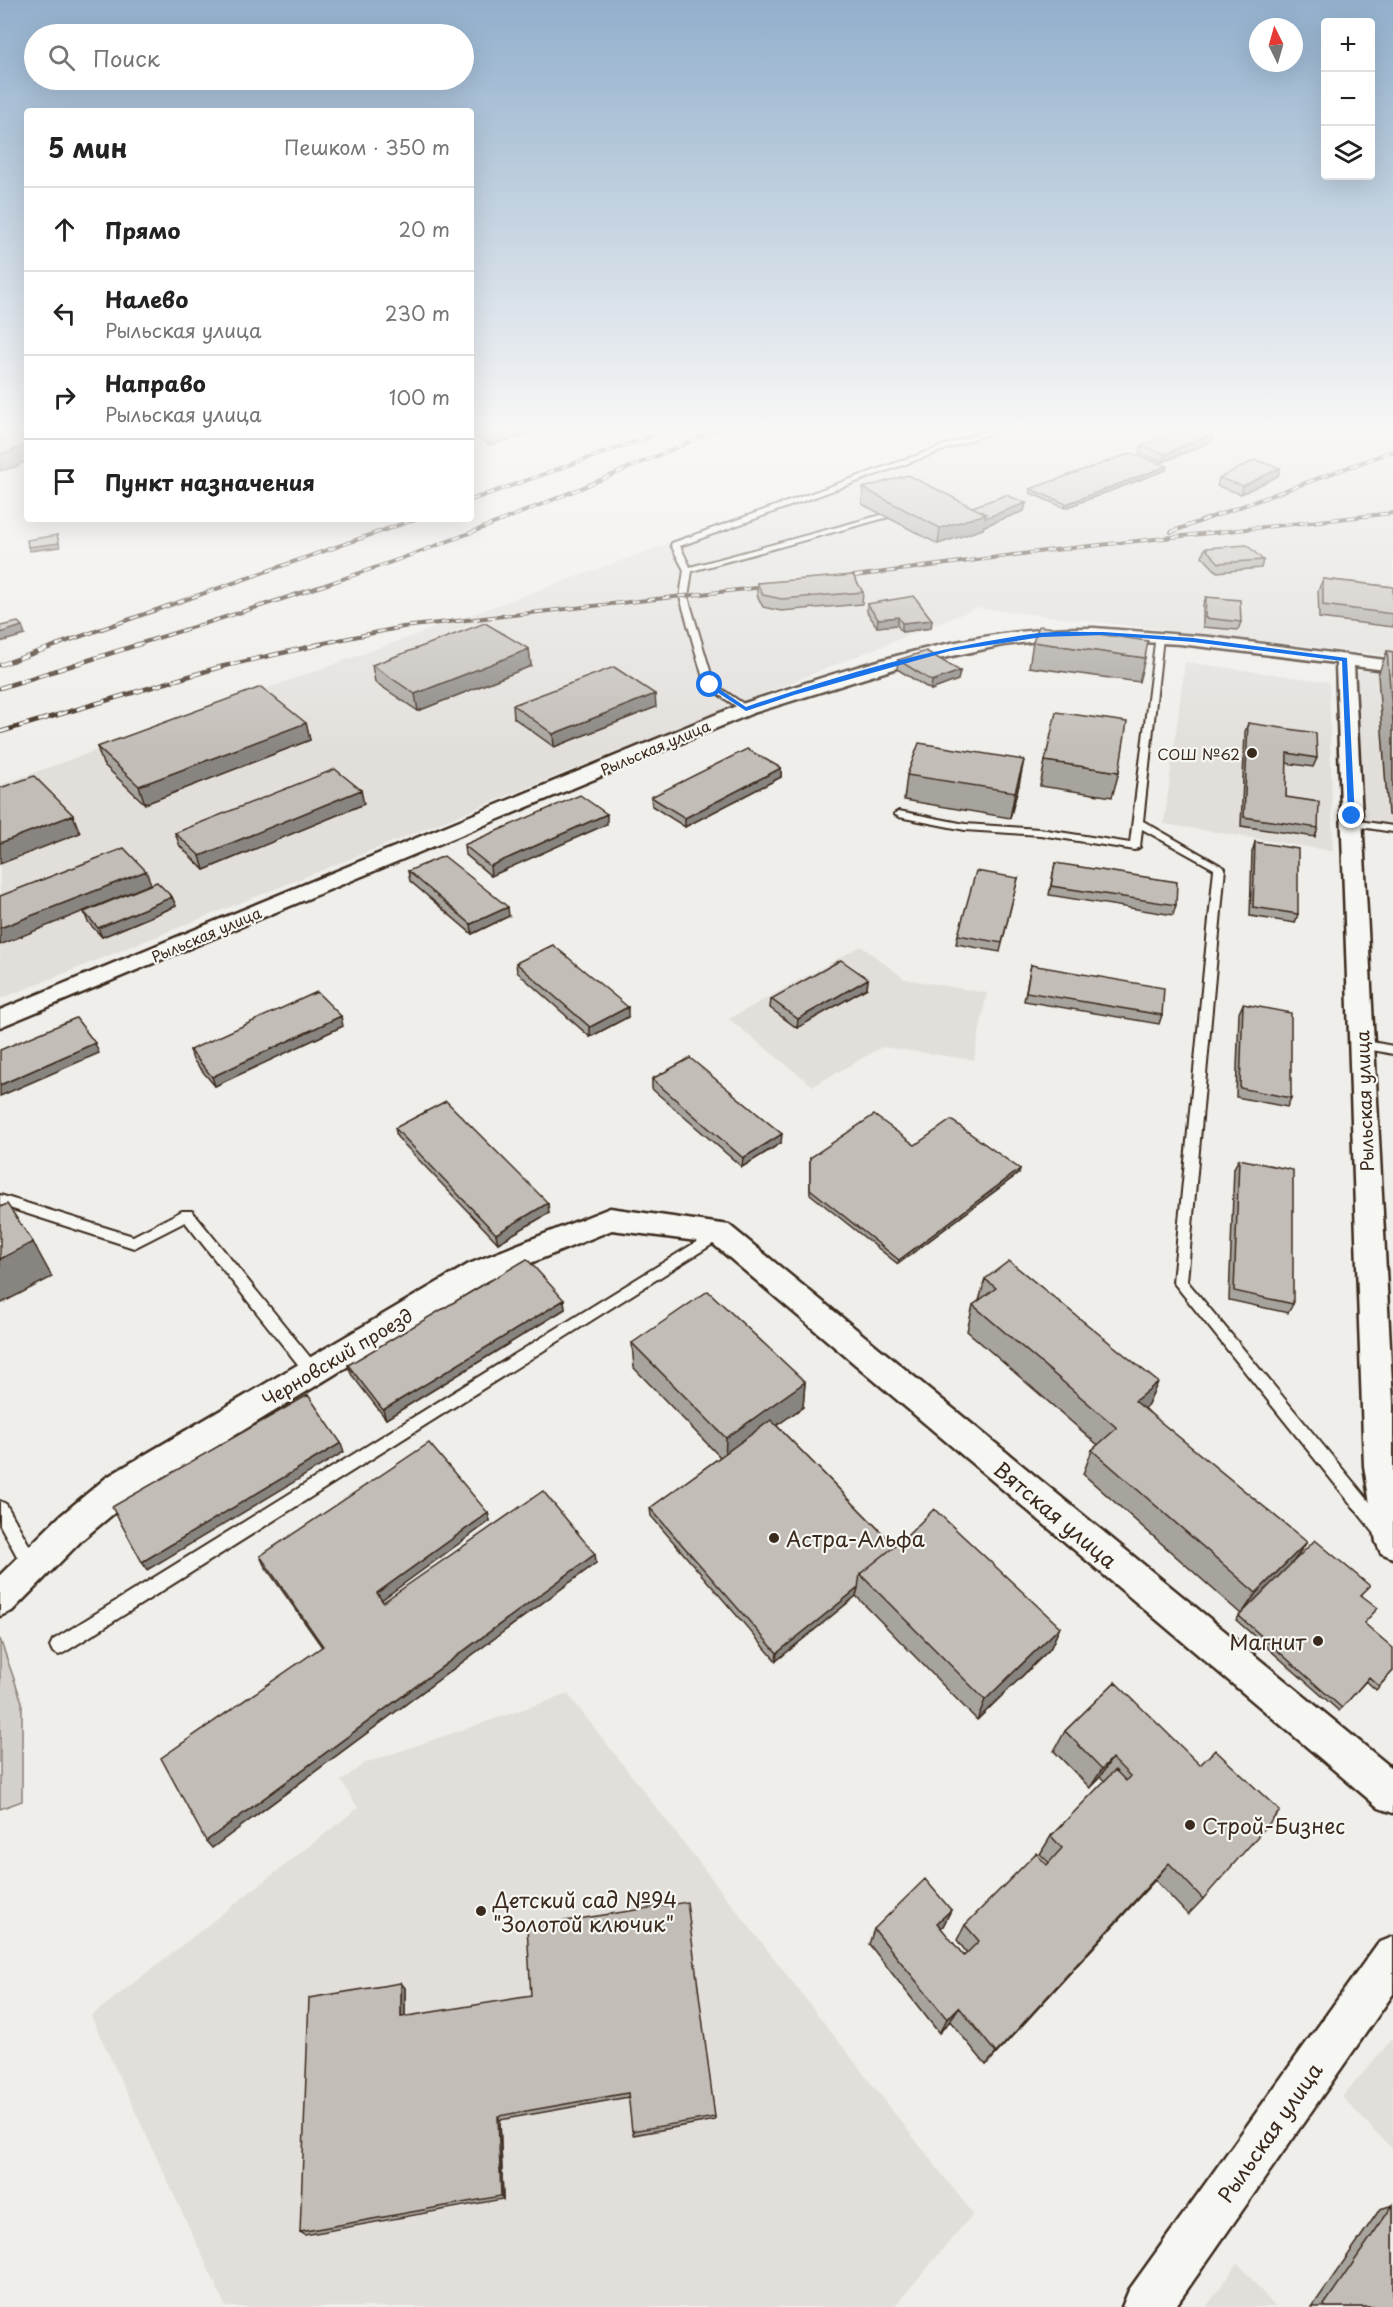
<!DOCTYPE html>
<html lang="ru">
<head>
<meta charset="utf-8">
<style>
	body { margin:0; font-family:"Playpen Sans",sans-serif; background:#f6f6f6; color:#222 }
	.controls { position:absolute; right:18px; top:18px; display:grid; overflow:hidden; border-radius:6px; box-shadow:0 6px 24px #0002 }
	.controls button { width:54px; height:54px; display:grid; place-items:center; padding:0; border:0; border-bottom:2px solid #e0e0e0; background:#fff; color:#222; font:30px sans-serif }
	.compass { position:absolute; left:1249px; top:18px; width:54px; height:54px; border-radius:50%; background:#fff; box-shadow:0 6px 24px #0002; rotate:355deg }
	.stop { position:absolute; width:18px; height:18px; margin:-14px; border:4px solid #1a73e8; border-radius:50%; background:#fff }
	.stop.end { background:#1a73e8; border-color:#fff; box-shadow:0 2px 6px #0008 }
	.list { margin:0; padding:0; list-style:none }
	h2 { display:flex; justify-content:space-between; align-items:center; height:78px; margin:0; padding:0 24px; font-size:26px }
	h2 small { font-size:20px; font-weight:400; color:#767676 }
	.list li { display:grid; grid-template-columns:39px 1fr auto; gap:18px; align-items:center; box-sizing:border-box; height:84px; padding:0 24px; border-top:2px solid #e0e0e0 }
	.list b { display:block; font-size:22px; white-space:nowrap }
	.list p { margin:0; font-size:20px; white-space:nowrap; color:#767676 }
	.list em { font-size:20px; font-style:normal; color:#767676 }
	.icon { flex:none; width:33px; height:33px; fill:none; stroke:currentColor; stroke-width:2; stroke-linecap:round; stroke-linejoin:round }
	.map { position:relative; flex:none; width:1393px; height:2307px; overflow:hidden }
	.search { position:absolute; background:#fff; box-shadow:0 6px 24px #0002; left:24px; top:24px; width:450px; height:66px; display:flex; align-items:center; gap:15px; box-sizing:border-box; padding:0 21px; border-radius:33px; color:#767676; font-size:22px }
	.panel { position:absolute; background:#fff; box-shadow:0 6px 24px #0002; left:24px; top:108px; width:450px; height:414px; border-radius:6px }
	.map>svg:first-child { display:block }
	.built { fill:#e2dfdb }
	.green { fill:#d4d1cc; stroke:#887e75; stroke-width:1.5 }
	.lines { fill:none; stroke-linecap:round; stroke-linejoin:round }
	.service-casing { stroke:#3b2a1e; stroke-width:4 }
	.minor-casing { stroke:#3b2a1e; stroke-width:5 }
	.service { fill:#f6f6f2; fill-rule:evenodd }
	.minor { fill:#f6f6f2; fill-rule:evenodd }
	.rail-far1-casing { stroke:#3b2a1e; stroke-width:4 }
	.rail-casing { stroke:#3b2a1e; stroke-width:4.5 }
	.rail-far1 { stroke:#f6f6f2; stroke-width:2; stroke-dasharray:8; stroke-linecap:butt }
	.rail { stroke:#f6f6f2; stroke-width:3; stroke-dasharray:10; stroke-linecap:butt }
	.wall { fill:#a7a39d; stroke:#3b2a1e; stroke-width:1.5 }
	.shaded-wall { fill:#888480; stroke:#3b2a1e; stroke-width:1.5 }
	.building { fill:#c2bdb7; stroke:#3b2a1e; stroke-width:1.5 }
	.route { fill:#1a73e8 }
	.poi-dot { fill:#3b2a1e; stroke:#f6f6f2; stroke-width:2 }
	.labels { text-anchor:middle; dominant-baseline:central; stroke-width:4.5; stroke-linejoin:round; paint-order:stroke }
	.far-street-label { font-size:15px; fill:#3b2a1e; stroke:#f6f6f2 }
	.far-poi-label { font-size:15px; fill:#3b2a1e; stroke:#f6f6f2; text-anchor:end }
	.street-label { font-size:18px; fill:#3b2a1e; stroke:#f6f6f2 }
	.near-street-label { font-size:21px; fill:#3b2a1e; stroke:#f6f6f2 }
	.near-poi-label { font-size:21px; fill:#3b2a1e; stroke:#f6f6f2; text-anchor:start }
</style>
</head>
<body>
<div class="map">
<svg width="1393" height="2307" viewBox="0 0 1393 2307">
	<rect width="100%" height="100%" fill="#efeeea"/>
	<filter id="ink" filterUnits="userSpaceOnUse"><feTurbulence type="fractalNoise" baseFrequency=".0167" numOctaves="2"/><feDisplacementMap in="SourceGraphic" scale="12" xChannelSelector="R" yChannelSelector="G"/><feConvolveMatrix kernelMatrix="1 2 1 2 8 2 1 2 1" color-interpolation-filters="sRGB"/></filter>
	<g filter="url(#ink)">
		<path class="built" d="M979,431h414v225l-416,-48 -977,391v-214z
			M1185,662l144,20 4,169 -169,-27z
			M1373,667l20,3v162l-29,-5 -12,-153z
			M861,946l44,33 82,14 -13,67 -92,-13 -69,39 -84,-67z
			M568,1694l405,520 -79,93h-668l-135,-291 267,-208 -17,-27 24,-18z
			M1393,2038v112l-51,-53z
			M1238,2263l37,44h-69z"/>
		<path class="green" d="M0,1639l22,63v99l-22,8z"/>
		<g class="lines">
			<g class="service-casing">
				<path id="service" d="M985,431h11l-316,115 10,21 210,-57 7,2 -215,59 -4,26 26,87 37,25 -8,2 -38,-26 -25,-88 4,-27 -13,-25 1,-2z
					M1156,635l7,2 -20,184 82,47 -38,413 206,249v21l-6,-2 -214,-267 41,-413 -72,-40 -2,18 -5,3 -95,-15 -75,-5 -66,-13 -5,-3 5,-3 66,13 75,5 90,14z
					M1352,820l41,6v6l-45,-7v-4z
					M1361,1040l32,6v8l-36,-7 -2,-3 2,-3z
					M0,1195l133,41 49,-25h10l126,156 3,5 -3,5 -5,2 -5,-2 -123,-155 -51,26 -134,-43z
					M719,1228l5,1 2,4 -2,4 -659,415 -6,3 -6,-3 -3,-6 3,-6z
					M0,1501l6,3 31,55 3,6 -3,6 -6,2 -6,-2 -25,-46z"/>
			</g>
			<g class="minor-casing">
				<path id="minor" d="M1094,628l116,9 183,24v10l-39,-5 39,736v156l-12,-5 -5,-11 -12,-76 -28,-803 -156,-19 -113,-6 -64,7 -106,23 -144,45 -753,314v-17l739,-305c114,-38 234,-79 355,-77z
					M610,1208l119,17 664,544v44l-14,-5 -667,-565 -100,-13 -123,50 -358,219 -48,40 -71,72 -12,5v-41l59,-58 48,-40 362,-213z
					M1393,1937v57l-218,313h-53l7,-17 249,-347z"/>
			</g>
			<use href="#service" class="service"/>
			<use href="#minor" class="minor"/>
			<g class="rail-far1-casing">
				<path id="rail-far1" d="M471,500l194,-69
					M1171,532l222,-81
					M839,578l206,-27 348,-38
					M56,645l360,-126
					M135,645c112,-34 223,-69 332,-111 84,-32 166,-68 248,-103
					M314,645l89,-18 370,-41"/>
			</g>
			<g class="rail-casing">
				<path id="rail" d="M0,665l60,-21
					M0,688l140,-44
					M0,732l220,-65 102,-23"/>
			</g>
			<use href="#rail-far1" class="rail-far1"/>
			<use href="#rail" class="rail"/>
		</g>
		<path class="wall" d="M471,431h70l-51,14 -19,-10z
			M1212,441l-49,21 -24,-9 2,-7z
			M1167,466l-1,4 -101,38 -35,-15v-4z
			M1280,468l-2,8 -37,18 -24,-8 2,-8z
			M863,488l109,19 54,-4 -2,8 -40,15 -1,3 -45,15 -76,-40z
			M1205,548l58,12 -2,8 -44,4 -15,-16z
			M1323,579l70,8v40l-74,-9 -1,-27z
			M757,583l106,9 -1,12 -81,7 -18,-4 -6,-12z
			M1206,597l35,25 -3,8 -35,-3v-22z
			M867,604l64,24 -29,4 -5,-7 -20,2 -10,-15z
			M1033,642l112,16 -6,24 -110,-15z
			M529,649l2,17 -113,45 -43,-29 -3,-17z
			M1387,651l6,1v164l-5,-1 -10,-140z
			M898,660l62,11 -2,9 -27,10 -34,-21z
			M513,705l143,2 -102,40 -40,-29z
			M306,723l4,17 -165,64 -42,-40 -6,-17z
			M1248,723l69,35 -4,9 -27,-4v34l32,31 -3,9 -74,-11 4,-94z
			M1045,761l74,11 -7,25 -72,-11z
			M781,768v9l-96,50 -33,-21 -1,-9z
			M907,775l112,10 -9,33 -106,-18z
			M364,804l-160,66 -24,-24 -5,-13z
			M607,824l-116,52 -26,-22 -1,-9z
			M1255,842l43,72 -3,9 -45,-7 2,-64z
			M1055,863l121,42 -3,10 -124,-20z
			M408,871l101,45 -37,18 -62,-53z
			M1018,878l-18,74 -44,-8 2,-9z
			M172,897l4,9 -74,31 -14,-15 -4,-10z
			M516,963l112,54 -38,20 -73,-65z
			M1031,965l131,50 -3,9 -135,-23z
			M868,979l-1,9 -70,40 -27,-20 1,-9z
			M1243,1004l48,94 -4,9 -51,-10 3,-84z
			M343,1026l-128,60 -22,-26 -3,-10z
			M652,1079l129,64 -39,24 -90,-78z
			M395,1128l154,85 -51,30 -101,-106z
			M915,1145l104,28 -121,91 -88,-70v-36z
			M1239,1159l54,145 -5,9 -59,-13 5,-132z
			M985,1279l173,103 -11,24 -2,2 148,154 69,33 2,28 29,48 -17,19 -10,-9 -27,30 -103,-91 5,-6 -158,-140 9,-24 6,-5 -131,-114 6,-26 6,-4z
			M564,1300l1,9 -179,110 -35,-45 -3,-9z
			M632,1343l173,39 -2,25 -27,18 119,121 165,81 -10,22 -73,71 -121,-124 -80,65 -125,-145 -1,-8 70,-51 -86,-89z
			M488,1513l2,8 -109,78 2,3 212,-48 1,9 -384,285 110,-201 -58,-82 -4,-9z
			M1115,1682l88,217 -15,16 -33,-35 -169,185 -36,-44 -11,12 -70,-89 5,-15 77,-19 -8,16 -3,2 24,28 3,-3 -10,-13 8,-15 82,-60 2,-2 -9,-9 11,-18 54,-55 -5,-4 -10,11 -36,-37 11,-20z
			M401,1983l4,5v29l310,100v3l-82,15 -4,-38 -129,23 3,79 -198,36 -5,-3z
			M1393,2205v102h-81l68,-98z"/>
		<path class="shaded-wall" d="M513,431h28l-51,14 -1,-7z
			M1214,433l-2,8 -49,21 2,-8z
			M27,442v20l-8,2v2l-19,5v-17z
			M1167,466l-1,4 -101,38 1,-4z
			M1280,468l-2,8 -37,18 2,-8z
			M1026,503l-2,8 -40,15 -1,3 -45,15 2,-16 46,-14z
			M57,535l3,12 -30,4 -2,-4z
			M898,617l-1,8 -20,2 1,-8z
			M932,620l-1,8 -29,4v-9z
			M22,626l3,9 -25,7v-9z
			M529,649l2,17 -113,45 -3,-17z
			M960,671l-2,9 -27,10 1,-9z
			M655,694l1,13 -102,40 -1,-13z
			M306,723l4,17 -165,64 -6,-18z
			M1024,760l-5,25 -9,33 5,-26z
			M781,768v9l-96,50v-9z
			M361,790l3,14 -160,66 -4,-14z
			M607,814v10l-116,52 -1,-10z
			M73,815l7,18 -80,31v-21z
			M146,871l5,13 -151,61v-17z
			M172,897l4,9 -74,31 -4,-9z
			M508,907l1,9 -37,18 -1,-10z
			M868,979l-1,9 -70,40 1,-9z
			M628,1007v10l-38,20v-10z
			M341,1016l2,10 -128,60 -3,-9z
			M95,1043l4,10 -99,43v-11z
			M782,1134l-1,9 -39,24 1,-9z
			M1020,1169l-1,4 -121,91 1,-4z
			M548,1203l1,10 -51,30 -2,-9z
			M33,1242l19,35 -52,27v-45z
			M564,1300l1,9 -179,110 -3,-9z
			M805,1382l-2,25 -78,55 1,-24z
			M1158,1382l-11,24 -22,19 10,-24z
			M341,1443l3,9 -197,118 -5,-8z
			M488,1513l2,8 -110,80 -3,-8z
			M1307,1542l-16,23 -50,50 15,-22z
			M595,1554l1,9 -384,285 -6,-7z
			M858,1588l-2,8 -80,65 1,-8z
			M1060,1627l-10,22 -73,71 8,-20z
			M1112,1758l-12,19 -10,11 12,-19z
			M1169,1863l-14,17 -169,185 10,-12z
			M951,1910l-8,16 -14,13 8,-16z
			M401,1983l4,5v34l-4,-5z
			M959,2007l-9,14 -11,12 8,-14z
			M498,2116l2,4 3,79 -2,-3z"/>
		<path class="building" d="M0,431h13l14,10v1l-2,1 2,1v2l-15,4 2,1 -14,3z
			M477,431h36l-24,7z
			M1175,431h33l6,2 -49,21 -24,-8z
			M1131,453l36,13 -101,38 -36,-15z
			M1255,460l25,8 -37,18 -24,-8z
			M908,475l78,39 -46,14 -77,-40z
			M1006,495l20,8 -41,15 1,-4 -14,-7z
			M57,535l2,8 -31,4 -1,-7z
			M1247,545l16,15 -44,3 -14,-15z
			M853,575l10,17 -81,7 -19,-4 -6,-12z
			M1323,579l70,8v27l-70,-9z
			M914,596l18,24 -30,3 -4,-6 -20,2 -11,-15z
			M1206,597l34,3 1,22 -36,-4z
			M18,622l4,4 -22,7v-8l1,1z
			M485,623l44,26 -114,45 -43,-29z
			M1039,626l109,15 -3,17 -112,-16z
			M926,651l34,20 -28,10 -34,-21z
			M1387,651l6,1v70z
			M614,667l41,27 -102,40 -40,-29z
			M261,687l45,36 -167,63 -42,-39z
			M1056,712l71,10 -8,50 -74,-11z
			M1248,723l68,10 1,25 -30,-5 -1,44 33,5 -1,26 -74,-11z
			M919,743l105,17 -9,32 -108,-17z
			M747,749l34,19 -96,50 -34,-21z
			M335,769l26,21 -161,66 -25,-23z
			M34,776l39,39 -73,28v-55z
			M580,795l27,19 -117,52 -26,-21z
			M1255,842l43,7v65l-45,-7z
			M124,848l22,23 -146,57v-32z
			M444,856l64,51 -37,17 -63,-53z
			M1055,863l122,19 -1,23 -125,-19z
			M976,871l42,7 -16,65 -44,-8z
			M157,882l15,15 -74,31 -14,-16z
			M553,945l75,62 -38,20 -74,-64z
			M841,960l27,19 -70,40 -27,-20z
			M1031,965l133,23 -2,27 -136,-23z
			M317,992l24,24 -129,61 -22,-27z
			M1243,1004l48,9v85l-51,-10z
			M76,1018l19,25 -95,42v-35z
			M690,1058l92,76 -39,24 -91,-79z
			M446,1101l102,102 -52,31 -101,-106z
			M874,1115l41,30 36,-25 69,49 -121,91 -89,-71v-31z
			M1239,1159l54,11v134l-59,-13z
			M7,1204l26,38 -33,17v-52z
			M527,1259l37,41 -181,110 -35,-45z
			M1009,1261l149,121 -23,19 172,141 -51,51 -164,-143 25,-22 -144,-123 23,-17 -11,-9z
			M708,1291l97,91 -79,56 -94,-95z
			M308,1395l33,48 -199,119 -30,-55z
			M771,1420l124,126 -35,28 -2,14 -81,65 -127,-145z
			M429,1443l59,70 -111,80 6,9 160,-111 52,63 -389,287 -45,-83 162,-112 -63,-90z
			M934,1509l126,118 -75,73 -125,-126 45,-36z
			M1315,1540l55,46 -9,9 17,13 -14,15 29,25v23l-14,15 -10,-9 -27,31 -103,-92z
			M1115,1682l85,83 15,-15 65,61 -77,88 -34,-36 -173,190 -37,-46 -12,12 -73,-90 51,-50 26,31 -14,13 27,33 15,-15 -14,-16 71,-72 11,12 15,-17 -11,-12 64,-66 11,11 4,-5 -18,-18 -10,11 -37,-38z
			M687,1902l28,215 -83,14 -4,-38 -130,23 3,80 -201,36 9,-234 92,-15v34l130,-21 -4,-69z
			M1393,2205v102h-67l-2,-2z"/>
	</g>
	<linearGradient id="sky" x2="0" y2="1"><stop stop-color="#91afcc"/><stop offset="0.57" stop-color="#f8f7f6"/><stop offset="1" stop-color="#f8f7f6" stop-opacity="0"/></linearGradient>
	<rect width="1393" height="754" fill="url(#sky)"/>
	<path class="route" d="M1103,632l90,6 154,20 8,160 -7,-2 -6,-155 -149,-19 -90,-7 -61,2 -92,14 -156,44 -48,16 -40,-26 6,-1 34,23c95,-33 193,-61 293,-74 21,-2 43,-1 64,-1z"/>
	<g class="poi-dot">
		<circle cx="1252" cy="753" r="6"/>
		<circle cx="774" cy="1538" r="6"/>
		<circle cx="1318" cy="1641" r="6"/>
		<circle cx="1190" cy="1825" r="6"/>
		<circle cx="481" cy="1911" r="6"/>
	</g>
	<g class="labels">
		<g class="far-street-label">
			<text transform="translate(655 747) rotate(-23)">Рыльская улица</text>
			<text transform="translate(206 934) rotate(-23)">Рыльская улица</text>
		</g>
		<g class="far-poi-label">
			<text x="1240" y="753">СОШ №62</text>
		</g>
		<g class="street-label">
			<text transform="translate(1364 1101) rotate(-92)">Рыльская улица</text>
			<text transform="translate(337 1357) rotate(-31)">Черновский проезд</text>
		</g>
		<g class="near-street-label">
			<text transform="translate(1056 1514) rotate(40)">Вятская улица</text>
			<text transform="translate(1269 2132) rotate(-55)">Рыльская улица</text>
		</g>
		<g class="near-poi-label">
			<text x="786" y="1538">Астра-Альфа</text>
			<text x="1306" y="1641" text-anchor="end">Магнит</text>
			<text x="1202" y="1825">Строй-Бизнес</text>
			<text x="493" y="1899">Детский сад №94<tspan x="493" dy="24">"Золотой ключик"</tspan></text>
		</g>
	</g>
</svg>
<div class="controls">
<button>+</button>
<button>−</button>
<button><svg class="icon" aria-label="layers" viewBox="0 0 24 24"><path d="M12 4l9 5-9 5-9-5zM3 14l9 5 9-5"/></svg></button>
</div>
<svg class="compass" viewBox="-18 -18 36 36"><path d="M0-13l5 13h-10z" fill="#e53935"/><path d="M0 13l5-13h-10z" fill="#767676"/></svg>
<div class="stop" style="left:710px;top:685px"></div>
<div class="stop end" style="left:1352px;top:816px"></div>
<div class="search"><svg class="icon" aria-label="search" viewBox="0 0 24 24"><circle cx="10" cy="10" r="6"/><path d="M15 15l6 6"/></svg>Поиск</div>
<section class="panel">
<h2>5 мин<small>Пешком · 350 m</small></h2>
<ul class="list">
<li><svg class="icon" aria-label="ahead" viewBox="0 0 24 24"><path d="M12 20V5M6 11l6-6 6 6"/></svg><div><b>Прямо</b></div><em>20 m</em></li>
<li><svg class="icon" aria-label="left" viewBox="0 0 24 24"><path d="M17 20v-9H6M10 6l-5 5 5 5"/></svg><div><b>Налево</b><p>Рыльская улица</p></div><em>230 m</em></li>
<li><svg class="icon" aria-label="right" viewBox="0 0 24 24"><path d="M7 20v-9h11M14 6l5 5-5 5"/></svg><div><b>Направо</b><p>Рыльская улица</p></div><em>100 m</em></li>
<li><svg class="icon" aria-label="arrive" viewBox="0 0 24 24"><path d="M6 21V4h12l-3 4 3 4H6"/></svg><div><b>Пункт назначения</b></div></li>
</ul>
</section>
</div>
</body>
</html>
